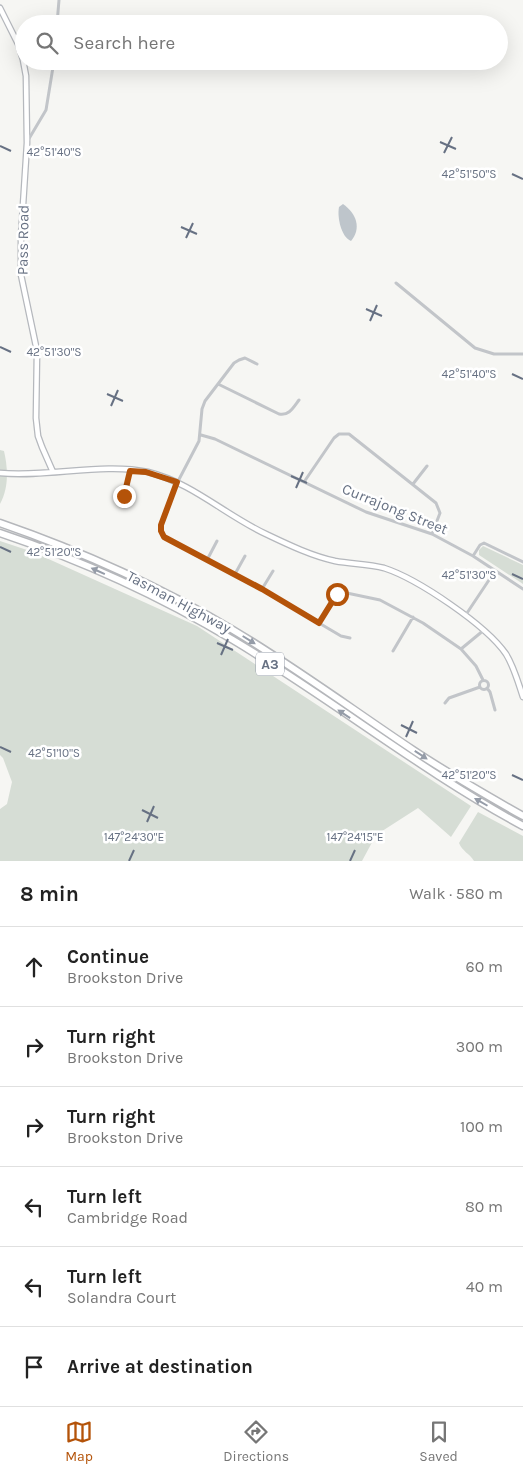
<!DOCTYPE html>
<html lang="en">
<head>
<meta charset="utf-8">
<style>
	body { margin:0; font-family:Karla,sans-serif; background:#f2f2f2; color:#222 }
	.stop { position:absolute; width:15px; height:15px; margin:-11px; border:4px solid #b45309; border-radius:50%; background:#fff }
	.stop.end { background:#b45309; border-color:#fff; box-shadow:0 1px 5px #0008 }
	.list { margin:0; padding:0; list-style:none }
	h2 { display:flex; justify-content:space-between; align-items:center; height:65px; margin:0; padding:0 20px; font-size:21px }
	h2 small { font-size:16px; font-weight:400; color:#767676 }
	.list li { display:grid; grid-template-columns:32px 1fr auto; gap:15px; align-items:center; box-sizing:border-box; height:80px; padding:0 20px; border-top:1px solid #e0e0e0 }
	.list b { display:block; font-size:19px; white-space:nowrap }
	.list p { margin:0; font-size:16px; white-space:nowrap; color:#767676 }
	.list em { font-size:16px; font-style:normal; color:#767676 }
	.icon { flex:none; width:28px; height:28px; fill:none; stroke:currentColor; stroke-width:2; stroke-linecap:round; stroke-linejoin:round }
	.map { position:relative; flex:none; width:523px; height:861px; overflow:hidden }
	.search { position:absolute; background:#fff; box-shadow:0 5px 20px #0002; left:15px; right:15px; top:15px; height:55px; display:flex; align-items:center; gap:12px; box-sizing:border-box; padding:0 18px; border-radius:28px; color:#767676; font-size:19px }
	.sheet { height:545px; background:#fff }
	nav { display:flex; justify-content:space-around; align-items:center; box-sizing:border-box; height:70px; border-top:1px solid #e0e0e0; background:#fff; font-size:14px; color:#767676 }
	nav a { display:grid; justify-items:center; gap:2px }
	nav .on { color:#b45309 }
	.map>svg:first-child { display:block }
	.green { fill:#d6ddd5 }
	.water { fill:#bec5cb }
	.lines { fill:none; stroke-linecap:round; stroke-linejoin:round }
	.secondary-casing { stroke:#b5b8bd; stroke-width:7 }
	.highway-casing { stroke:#b5b7bb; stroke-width:9 }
	.street { stroke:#c2c5c9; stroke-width:3 }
	.secondary { stroke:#fff; stroke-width:4.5 }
	.highway { stroke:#fff; stroke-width:6 }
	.oneway { fill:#959ca8 }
	.route { stroke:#b45309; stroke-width:6 }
	.ticks { fill:none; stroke:#677183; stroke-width:2 }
	.labels { text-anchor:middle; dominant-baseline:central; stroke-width:5; stroke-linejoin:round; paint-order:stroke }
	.shield { fill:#fff; stroke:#959ca8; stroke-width:1 }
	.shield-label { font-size:14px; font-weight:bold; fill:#677183 }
	.street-label { font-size:15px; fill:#677183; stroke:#fff }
	.ticks-label { font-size:12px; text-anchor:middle; fill:#677183; stroke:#fff; stroke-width:5; stroke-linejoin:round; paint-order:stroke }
</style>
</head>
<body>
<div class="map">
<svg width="523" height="861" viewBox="0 0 523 861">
	<rect width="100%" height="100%" fill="#f6f6f3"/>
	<path class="green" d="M0,450l4,1c4,17 5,37 -4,53z
		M0,541l33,11 164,74 274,180 -20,31 -33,-29 -42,27 -14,26h-362v-52l7,-5 5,-22 -9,-24 -3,-3z
		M483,546l40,19v19l-44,-29v-5z
		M478,812l45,24v25h-49c-4,-7 -12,-10 -15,-18z"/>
	<path class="water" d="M343,204c13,9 19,24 8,37 -10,-4 -14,-24 -12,-34z"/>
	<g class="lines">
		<g class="secondary-casing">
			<path id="secondary" d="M0,8l18,36 5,16 3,16 1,67 -6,93v39l16,76 -1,67 2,18 4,11 11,25
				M0,473c47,5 103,-11 148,-1 45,11 78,44 120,63 21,10 44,21 67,26 16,3 33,3 49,7 34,11 102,57 122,86 8,13 12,28 17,43"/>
		</g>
		<g class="highway-casing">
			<path id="highway" d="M0,523c81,28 159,63 233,107 62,37 120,80 180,120 36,24 73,45 110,66
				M0,533c81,27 160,63 233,107 99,59 188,131 290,186"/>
		</g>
		<path class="street" d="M57,24l2,-24
			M27,142l19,-32 8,-49
			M396,283l79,65 19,6h29
			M257,364l-12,-6 -6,2 -5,3 -29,38 -3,8 -3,32 -25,48 -13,36 1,9 6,5 94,50 57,34
			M218,384l61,30c10,2 14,-6 20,-14
			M201,435l14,4 151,73 66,22 41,22 50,33
			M304,482l30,-44 5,-4h10l87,69 4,10 -8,21
			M413,484l14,-18
			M124,496l6,-25
			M473,556l7,-11 4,-2 39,19
			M207,560l10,-19
			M235,574l10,-18
			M262,589l11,-18
			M465,616l30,-45
			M350,638l-9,-2 -22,-13 16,-26 7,-5 38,8 43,23 38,26 15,17 7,14
			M461,649l23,-19
			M393,651l20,-34
			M479.5 685a4.5 4.5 0 1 1 9 0a4.5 4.5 0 1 1-9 0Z
			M487,688l3,4 5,18
			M445,703l4,-5 31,-11"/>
		<use href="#secondary" class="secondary"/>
		<use href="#highway" class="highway"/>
	</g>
	<defs><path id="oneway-solid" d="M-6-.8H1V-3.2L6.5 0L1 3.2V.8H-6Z" transform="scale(1.25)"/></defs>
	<g class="oneway">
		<use href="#oneway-solid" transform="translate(98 571) rotate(-156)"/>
		<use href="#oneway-solid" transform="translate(249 640) rotate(32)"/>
		<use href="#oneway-solid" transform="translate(344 714) rotate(-146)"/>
		<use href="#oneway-solid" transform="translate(421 755) rotate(33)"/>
		<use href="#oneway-solid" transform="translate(481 802) rotate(-150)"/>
	</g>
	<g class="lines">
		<path class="route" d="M124,496l6,-25 16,1 31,10 -16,43v6l3,6 98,52 57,34 18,-29"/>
	</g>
	<path class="ticks" d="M440,142l16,7M0,146l11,5M444,153l8,-16M512,174l11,5M181,227l16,7M186,238l7,-15M366,309l16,7M370,321l7,-16M0,347l11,5M512,374l11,5M107,394l16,7M111,406l7,-16M291,476l16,7M296,488l7,-16M0,547l11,5M512,574l11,5M217,643l16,7M221,655l7,-16M401,725l16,8M406,737l7,-16M0,747l11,5M512,775l11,5M142,810l16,8M147,822l7,-16M129,861l5,-11M350,861l5,-11"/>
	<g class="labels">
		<rect class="shield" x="256" y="652.5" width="28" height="23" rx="4"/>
		<g class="shield-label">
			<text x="270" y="664">A3</text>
		</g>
		<g class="street-label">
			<text transform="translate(23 240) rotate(-89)">Pass Road</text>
			<text transform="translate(395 509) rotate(22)">Currajong Street</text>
			<text transform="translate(179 602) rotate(28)">Tasman Highway</text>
		</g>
	</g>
	<g class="ticks-label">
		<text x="54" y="156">42°51'40"S</text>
		<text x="469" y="178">42°51'50"S</text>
		<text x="54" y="356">42°51'30"S</text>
		<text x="469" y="378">42°51'40"S</text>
		<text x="54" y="556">42°51'20"S</text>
		<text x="469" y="579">42°51'30"S</text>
		<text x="54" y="757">42°51'10"S</text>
		<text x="469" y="779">42°51'20"S</text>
		<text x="134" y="841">147°24'30"E</text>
		<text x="355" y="841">147°24'15"E</text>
	</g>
</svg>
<div class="stop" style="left:337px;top:594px"></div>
<div class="stop end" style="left:124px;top:496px"></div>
<div class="search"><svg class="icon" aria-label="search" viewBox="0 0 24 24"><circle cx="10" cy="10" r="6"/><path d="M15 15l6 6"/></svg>Search here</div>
</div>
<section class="sheet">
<h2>8 min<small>Walk · 580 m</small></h2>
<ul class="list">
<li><svg class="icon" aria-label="ahead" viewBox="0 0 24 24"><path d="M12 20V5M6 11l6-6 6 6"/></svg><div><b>Continue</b><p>Brookston Drive</p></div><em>60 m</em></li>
<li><svg class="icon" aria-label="right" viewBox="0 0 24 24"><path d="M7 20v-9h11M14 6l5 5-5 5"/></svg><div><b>Turn right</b><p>Brookston Drive</p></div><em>300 m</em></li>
<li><svg class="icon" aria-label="right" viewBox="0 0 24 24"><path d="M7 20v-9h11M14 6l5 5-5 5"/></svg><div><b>Turn right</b><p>Brookston Drive</p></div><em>100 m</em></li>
<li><svg class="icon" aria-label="left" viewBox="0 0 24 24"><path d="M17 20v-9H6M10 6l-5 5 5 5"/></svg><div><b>Turn left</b><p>Cambridge Road</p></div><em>80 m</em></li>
<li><svg class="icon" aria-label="left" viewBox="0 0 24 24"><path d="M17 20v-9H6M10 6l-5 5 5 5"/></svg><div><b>Turn left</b><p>Solandra Court</p></div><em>40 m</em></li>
<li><svg class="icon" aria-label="arrive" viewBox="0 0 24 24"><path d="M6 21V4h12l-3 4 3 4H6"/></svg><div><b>Arrive at destination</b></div></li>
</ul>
</section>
<nav>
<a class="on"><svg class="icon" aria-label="map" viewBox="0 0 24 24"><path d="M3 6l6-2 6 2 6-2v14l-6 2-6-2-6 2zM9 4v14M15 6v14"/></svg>Map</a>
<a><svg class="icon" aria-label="directions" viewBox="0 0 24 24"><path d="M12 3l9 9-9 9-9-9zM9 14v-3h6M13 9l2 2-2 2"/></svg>Directions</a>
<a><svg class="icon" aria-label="saved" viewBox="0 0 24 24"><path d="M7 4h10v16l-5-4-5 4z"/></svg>Saved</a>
</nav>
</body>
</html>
